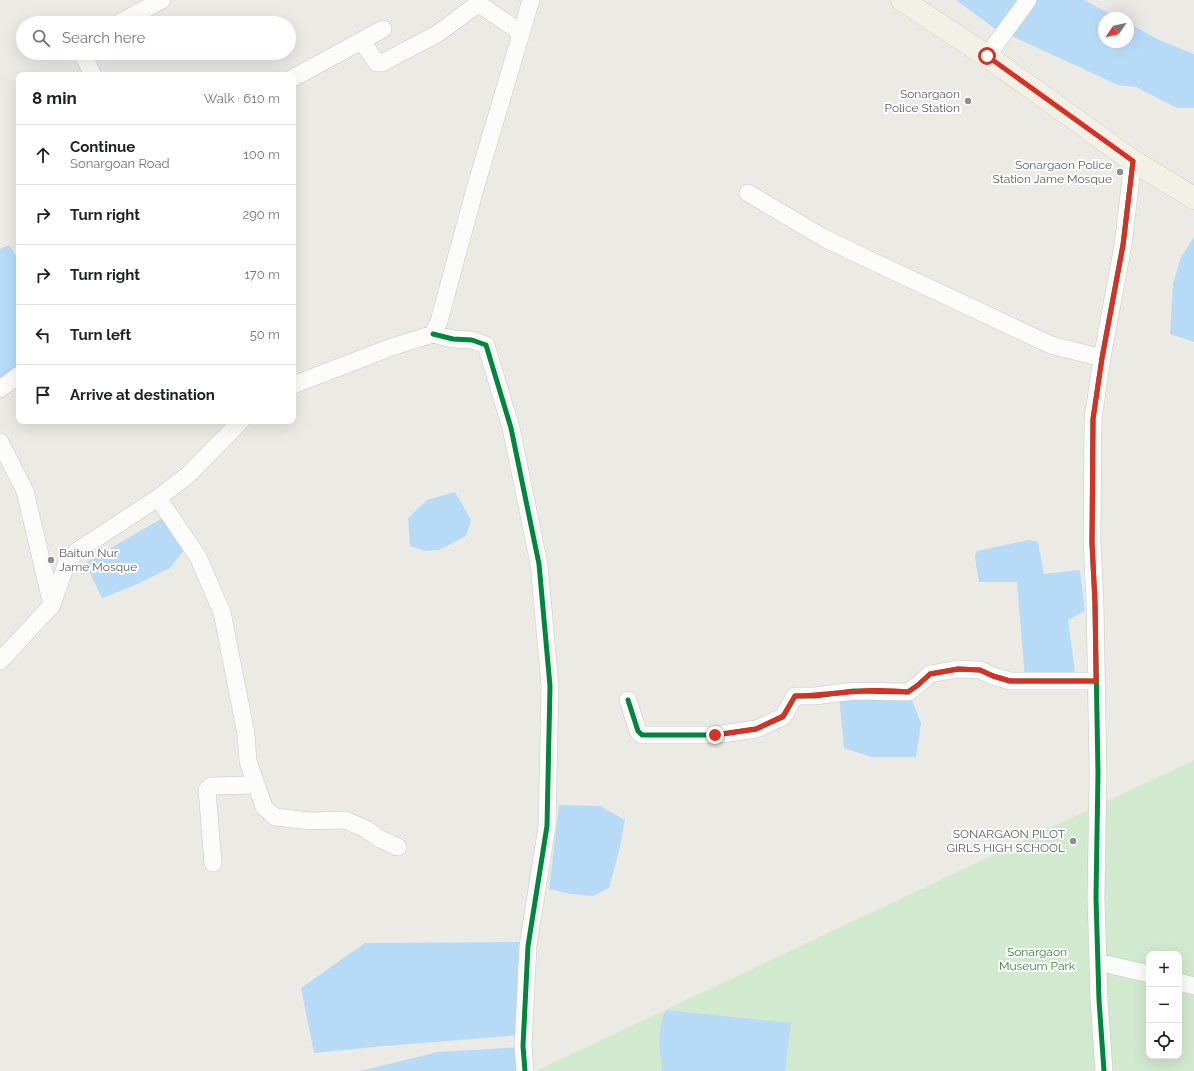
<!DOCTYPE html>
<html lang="en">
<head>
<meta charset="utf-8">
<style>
	body { margin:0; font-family:Raleway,sans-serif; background:#f2f2f2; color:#202124 }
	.controls { position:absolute; right:12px; bottom:12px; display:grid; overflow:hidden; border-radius:8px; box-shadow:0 4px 16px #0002 }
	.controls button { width:36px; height:36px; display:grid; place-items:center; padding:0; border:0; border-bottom:1px solid #e0e0e0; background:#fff; color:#202124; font:20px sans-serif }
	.compass { position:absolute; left:1098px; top:12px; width:36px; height:36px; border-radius:50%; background:#fff; box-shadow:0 4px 16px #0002; rotate:236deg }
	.stop { position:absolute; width:12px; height:12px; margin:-9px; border:3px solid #d93025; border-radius:50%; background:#fff }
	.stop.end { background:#d93025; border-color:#fff; box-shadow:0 1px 4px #0008 }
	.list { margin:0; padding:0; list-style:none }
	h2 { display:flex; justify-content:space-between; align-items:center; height:52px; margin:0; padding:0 16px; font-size:17px }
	h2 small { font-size:13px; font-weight:400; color:#757577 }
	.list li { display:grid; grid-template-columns:26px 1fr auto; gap:12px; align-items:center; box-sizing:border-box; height:60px; padding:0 16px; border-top:1px solid #e0e0e0 }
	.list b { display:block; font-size:15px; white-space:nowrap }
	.list p { margin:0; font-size:13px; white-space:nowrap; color:#757577 }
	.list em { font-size:13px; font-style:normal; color:#757577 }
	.icon { flex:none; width:22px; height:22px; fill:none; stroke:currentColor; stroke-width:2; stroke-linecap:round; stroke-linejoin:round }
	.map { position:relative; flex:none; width:1194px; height:1071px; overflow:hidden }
	.search { position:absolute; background:#fff; box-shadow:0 4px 16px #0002; left:16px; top:16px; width:280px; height:44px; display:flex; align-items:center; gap:10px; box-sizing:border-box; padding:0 14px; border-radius:22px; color:#757577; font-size:15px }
	.panel { position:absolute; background:#fff; box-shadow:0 4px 16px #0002; left:16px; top:72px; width:280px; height:352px; border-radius:8px }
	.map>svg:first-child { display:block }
	.green { fill:#d1e9ce; fill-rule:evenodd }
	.water { fill:#b7dbf7 }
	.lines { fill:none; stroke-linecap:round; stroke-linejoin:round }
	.minor-casing { stroke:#c7c7c6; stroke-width:18 }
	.major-casing { stroke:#d5ccb1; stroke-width:23 }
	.minor { stroke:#fcfcfb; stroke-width:17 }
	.major { stroke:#f2f1e7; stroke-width:22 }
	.cycleway-casing { stroke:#fff; stroke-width:8 }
	.cycleway { stroke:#00873e; stroke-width:5 }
	.route { stroke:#d93025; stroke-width:5 }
	.poi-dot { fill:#8d8f91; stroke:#fff; stroke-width:1.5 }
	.labels { text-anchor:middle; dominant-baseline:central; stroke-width:4; stroke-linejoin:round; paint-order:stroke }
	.poi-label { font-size:12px; fill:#5a5e64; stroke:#fff; text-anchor:end }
	.park-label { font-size:12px; fill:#2e8733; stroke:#fff }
</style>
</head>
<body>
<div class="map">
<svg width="1194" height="1071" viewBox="0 0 1194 1071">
	<rect width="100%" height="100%" fill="#ebeae5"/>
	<path class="green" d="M1194,760v311h-658zM1149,954h30v102h-30z"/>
	<path class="water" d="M956,0h128l34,18h-14v24h24v-19l31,17 35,14v54h-17l-41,-21 -18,-2 -124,-57z
		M1194,237v105l-24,-8 3,-50 8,-27z
		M9,245l10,15v113l-18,7 -1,-3v-128z
		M455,492l16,28 -5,16 -27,14 -14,1 -15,-5 -2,-28 19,-18z
		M166,516l21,30 -17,22 -37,18 -31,12 -17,-35z
		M1029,540l9,2 6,32 36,-4 5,41 -17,9 8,59h-51l-8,-97h-38l-4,-25 2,-6z
		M839,696l73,4 9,23 -5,34h-45l-27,-9z
		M559,805l41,1 25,14 -6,31 -10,37 -16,8 -22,-2 -22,-5z
		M523,942l-1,93 -138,11 -70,7 -13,-65 64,-45z
		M666,1010l125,13 -6,48h-123c-2,-19 -6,-43 4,-61z
		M522,1047l1,24h-163l78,-19z"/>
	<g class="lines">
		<g class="minor-casing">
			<path id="minor" d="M119,23l43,-23
				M362,42l15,21h5l55,-29 38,-28h7l34,23 4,8
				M82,53l11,22
				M987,56l41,-56
				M293,78l90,-49
				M748,193l76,45 29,14 198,93 51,13
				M433,334l20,5 19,1 14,5 25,83 28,136 11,122 -3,140 -19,120 -5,100 2,25
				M293,385l96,-37 44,-14 6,-13 36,-132 56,-189
				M0,389l19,-14
				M0,442l25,49 27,114
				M158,498l40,59 24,55 24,122 2,27 16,46 11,10 35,4 35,-1 21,9 14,10 18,8
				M0,661l52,-56 15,-43 10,-11 81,-53 30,-23 53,-54
				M628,700l10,31 4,4h73l41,-6 27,-12 12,-21h20l39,-5 54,1 10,-7 12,-11 28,-5 22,1 13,6 17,5h86
				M213,863l-6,-73 4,-4 44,-1
				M1098,962l51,12
				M1179,982l15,4
				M1104,1071l-5,-71 -3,-102 2,-125 -3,-170 -3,-60 1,-124 9,-61 21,-113 10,-84"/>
		</g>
		<g class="major-casing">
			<path id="major" d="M902,0l85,56 146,105 61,37"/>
		</g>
		<use href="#minor" class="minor"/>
		<use href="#major" class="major"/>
		<g class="cycleway-casing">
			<path id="cycleway" d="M433,334l20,5 19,1 14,5 25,83 28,136 11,122 -3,140 -19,120 -5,100 2,25
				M628,700l10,31 4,4h73l41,-6 27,-12 12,-21h20l39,-5 54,1 10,-7 12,-11 28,-5 22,1 13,6 17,5h86
				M1104,1071l-5,-71 -3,-102 2,-125 -3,-170 -3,-60 1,-124 9,-61 21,-113 10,-84"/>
		</g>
		<use href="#cycleway" class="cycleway"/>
	</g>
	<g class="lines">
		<path class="route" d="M715,735l41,-6 27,-13 12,-20c38,-1 75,-9 113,-4l10,-7 12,-11 28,-5 22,1 13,6 17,5h86l-1,-78 -3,-60 1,-124 9,-61 21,-113 10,-84 -146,-105"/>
	</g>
	<g class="poi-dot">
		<circle cx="968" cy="101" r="4"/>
		<circle cx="1120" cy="172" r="4"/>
		<circle cx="51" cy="560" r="4"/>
		<circle cx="1073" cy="841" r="4"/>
	</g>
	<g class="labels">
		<g class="poi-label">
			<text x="960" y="94">Sonargaon<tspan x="960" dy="14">Police Station</tspan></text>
			<text x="1112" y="165">Sonargaon Police<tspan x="1112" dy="14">Station Jame Mosque</tspan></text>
			<text x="59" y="553" text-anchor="start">Baitun Nur<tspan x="59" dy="14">Jame Mosque</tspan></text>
			<text x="1065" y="834">SONARGAON PILOT<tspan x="1065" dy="14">GIRLS HIGH SCHOOL</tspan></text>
		</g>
		<g class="park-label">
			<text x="1037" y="952">Sonargaon<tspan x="1037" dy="14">Museum Park</tspan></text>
		</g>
	</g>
</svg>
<div class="controls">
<button>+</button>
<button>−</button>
<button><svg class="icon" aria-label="locate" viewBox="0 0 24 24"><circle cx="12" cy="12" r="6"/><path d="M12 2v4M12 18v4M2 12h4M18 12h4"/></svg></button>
</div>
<svg class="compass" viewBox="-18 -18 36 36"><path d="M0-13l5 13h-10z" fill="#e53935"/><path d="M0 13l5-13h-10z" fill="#757577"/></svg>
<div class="stop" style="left:987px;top:56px"></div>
<div class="stop end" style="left:715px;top:735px"></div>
<div class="search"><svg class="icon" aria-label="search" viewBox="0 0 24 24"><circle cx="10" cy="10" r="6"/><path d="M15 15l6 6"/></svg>Search here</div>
<section class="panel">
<h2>8 min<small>Walk · 610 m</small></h2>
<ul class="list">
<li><svg class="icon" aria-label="ahead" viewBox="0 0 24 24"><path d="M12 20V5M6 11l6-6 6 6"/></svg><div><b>Continue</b><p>Sonargoan Road</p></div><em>100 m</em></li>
<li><svg class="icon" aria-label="right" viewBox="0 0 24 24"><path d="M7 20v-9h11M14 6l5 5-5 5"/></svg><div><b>Turn right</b></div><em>290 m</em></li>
<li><svg class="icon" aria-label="right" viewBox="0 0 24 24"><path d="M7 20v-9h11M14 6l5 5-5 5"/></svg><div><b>Turn right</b></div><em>170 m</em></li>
<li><svg class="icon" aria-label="left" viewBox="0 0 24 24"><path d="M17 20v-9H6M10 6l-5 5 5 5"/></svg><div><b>Turn left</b></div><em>50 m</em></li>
<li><svg class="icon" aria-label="arrive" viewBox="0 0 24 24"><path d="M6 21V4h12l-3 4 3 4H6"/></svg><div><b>Arrive at destination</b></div></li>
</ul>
</section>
</div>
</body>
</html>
